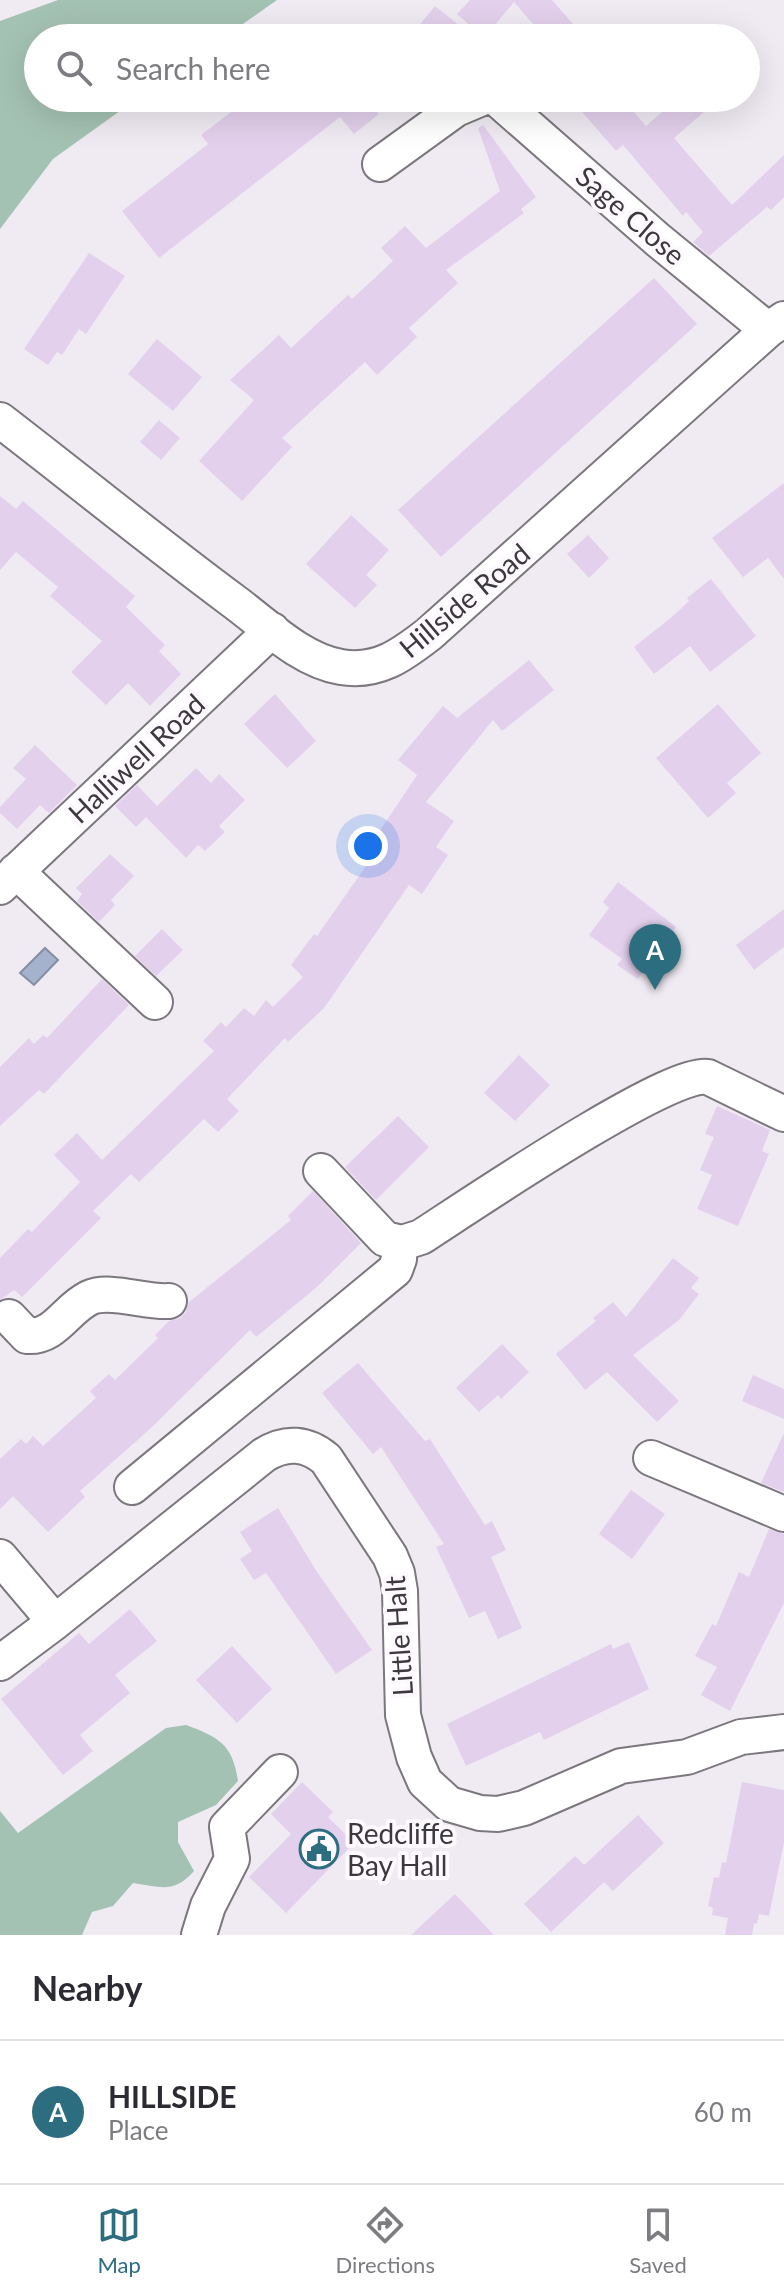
<!DOCTYPE html>
<html lang="en">
<head>
<meta charset="utf-8">
<style>
	body { margin:0; font-family:Lato,sans-serif; background:#f7f7f7; color:#2b2b33 }
	.you { position:absolute; left:368px; top:846px; width:28px; height:28px; margin:-20px; border:6px solid #fff; border-radius:50%; background:#1a73e8; box-shadow:0 0 0 12px #1a73e833 }
	.badge { display:grid; place-items:center; width:52px; height:52px; border-radius:50%; background:#2c6e80; color:#fff; font-size:26px; font-weight:700 }
	.pin { position:absolute; translate:-50% -66px; filter:drop-shadow(0 2px 4px #0008) }
	.pin::after { content:''; position:absolute; top:42px; width:28px; height:24px; background:inherit; clip-path:polygon(0 0,100% 0,50% 100%) }
	.list { margin:0; padding:0; list-style:none }
	h2 { display:flex; justify-content:space-between; align-items:center; height:104px; margin:0; padding:0 32px; font-size:34px }
	h2 small { font-size:26px; font-weight:400; color:#7c7c81 }
	.list li { display:grid; grid-template-columns:52px 1fr auto; gap:24px; align-items:center; box-sizing:border-box; height:144px; padding:0 32px; border-top:2px solid #e1e1e2 }
	.list b { display:block; font-size:30px; white-space:nowrap }
	.list p { margin:0; font-size:26px; white-space:nowrap; color:#7c7c81 }
	.list em { font-size:26px; font-style:normal; color:#7c7c81 }
	.icon { flex:none; width:44px; height:44px; fill:none; stroke:currentColor; stroke-width:2; stroke-linecap:round; stroke-linejoin:round }
	.map { position:relative; flex:none; width:784px; height:1935px; overflow:hidden }
	.search { position:absolute; background:#fff; box-shadow:0 8px 32px #0002; left:24px; right:24px; top:24px; height:88px; display:flex; align-items:center; gap:20px; box-sizing:border-box; padding:0 28px; border-radius:44px; color:#7c7c81; font-size:30px }
	.sheet { height:248px; background:#fff }
	nav { display:flex; justify-content:space-around; align-items:center; box-sizing:border-box; height:112px; border-top:2px solid #e1e1e2; background:#fff; font-size:22px; color:#7c7c81 }
	nav a { display:grid; justify-items:center; gap:4px }
	nav .on { color:#2c6e80 }
	.map>svg:first-child { display:block }
	.green { fill:#a4c2b3 }
	.water { fill:#a4b2ce; stroke:#848ea2; stroke-width:2 }
	.building { fill:#e3d0ec }
	.lines { fill:none; stroke-linecap:round; stroke-linejoin:round }
	.minor-casing { stroke:#7c777f; stroke-width:38 }
	.minor { stroke:#fff; stroke-width:34 }
	.labels { text-anchor:middle; dominant-baseline:central; stroke-width:8; stroke-linejoin:round; paint-order:stroke }
	.street-label { font-size:28px; fill:#3b393c; stroke:#fdf9fe }
	.poi-label { font-size:28px; fill:#3b393c; stroke:#fdf9fe; text-anchor:start }
</style>
</head>
<body>
<div class="map">
<svg width="784" height="1935" viewBox="0 0 784 1935">
	<rect width="100%" height="100%" fill="#f0ebf3"/>
	<path class="green" d="M58,0h219l-54,38h-185v60h100l-85,61 -53,70v-208z
		M186,1725c33,12 47,20 52,56l-22,24 -38,17v20l16,29c-20,23 -34,16 -61,12l-20,23 -21,6 -10,23h-82v-124l18,22 148,-105z"/>
	<path class="water" d="M45,948l13,12 -24,25 -14,-12z"/>
	<path class="building" d="M470,0h82l21,24 -17,14h-11l-31,-36 -30,36 -27,-24z
		M435,6l40,32h-66z
		M226,98h139l14,16 -25,20 -14,-17 -181,141 -37,-47 86,-67 -7,-9 34,-26z
		M570,98h52l24,28 32,-28h42l-46,40 58,67 52,-50v42l-13,13 -4,-3 -58,49 -16,-14 10,-10 -17,-20 -3,4 -60,-71 -7,6z
		M483,125l53,72 -15,12 3,4 -78,57 12,13 -49,45 8,9 -40,38 -12,-13 -83,76 10,9 -50,54 -43,-40 55,-61 -24,-20 49,-45 12,13 57,-53 4,4 41,-38 -12,-13 24,-22 21,22 74,-57 -22,-63z
		M89,253l36,23 -39,58 -7,-5 -17,26 -5,-3 -9,13 -24,-16z
		M654,278l43,46 -256,233 -43,-47z
		M157,339l45,38 -29,34 -45,-37z
		M159,420l21,18 -19,22 -21,-18z
		M784,483v96l-16,-21 -25,19 -31,-39z
		M0,496l16,13 7,-8 112,95 -9,11 39,38 -6,6 22,23 -31,32 -22,-23 -22,22 -35,-33 31,-31 -52,-45 8,-9 -42,-35 -16,18z
		M351,515l38,35 -23,25 11,10 -22,23 -49,-44z
		M588,535l21,23 -20,20 -22,-24z
		M711,579l45,57 -46,36 -20,-26 -36,28 -20,-27 39,-31 16,-15 -2,-3z
		M529,660l25,30 -52,41 -9,-11 -67,82 28,19 -18,26 12,8 -26,39 -13,-9 -85,123 -36,34 -3,-4 -58,61 12,12 -21,21 -14,-13 -65,63 -8,-8 -38,37 8,7 -79,79 -8,-7 -14,10v-42l28,-29 4,3 48,-50 -26,-27 23,-22 25,27 112,-109 -11,-10 18,-19 5,5 18,-19 10,8 12,-16 7,7 30,-30 -12,-12 23,-31 3,2 65,-93 -7,-5 42,-63 -19,-15 45,-54 14,12z
		M275,694l41,47 -29,27 -43,-44z
		M718,704l43,49 -34,30 9,10 -28,25 -52,-60z
		M35,745l42,40 -28,28 -9,-8 -23,24 -17,-16v-6l26,-28 -13,-11z
		M196,768l15,15 8,-9 26,26 -26,26 6,6 -20,19 -7,-6 -12,13 -40,-41 -10,10 -21,-21 22,-21 20,21 -4,4z
		M110,854l24,22 -23,24 4,5 -16,17 -22,-21 5,-7 -6,-6z
		M618,882l58,45 -38,52 -21,-14 5,-6 -33,-24 20,-27 -6,-6z
		M784,909v38l-30,23 -18,-25z
		M162,929l21,21 -27,26 -21,-20z
		M102,979l27,26 -85,89 -5,-4 -39,36v-59l29,-29 5,6 9,-9 4,3z
		M519,1055l31,30 -35,36 -31,-28z
		M717,1106l53,24 -8,21 7,3 -31,72 -41,-17 15,-34 -12,-5 14,-33 -9,-3z
		M398,1116l31,31 -53,53 -31,-33z
		M313,1191l48,52 -44,44 -61,50 -6,-7 -99,98 -71,63 5,6 -37,35 -35,-36 -13,13v-50l21,-20 5,5 7,-8 10,10 53,-48 -6,-7 19,-17 6,6 43,-42 -3,-3 14,-14 11,-3 6,-6 3,-10 102,-82 -3,-4z
		M673,1258l26,20 -8,10 8,6 -20,26 -46,35 46,46 -22,21 -50,-50 -22,18 -29,-36 40,-33 -3,-3 20,-16 13,15z
		M502,1344l27,28 -28,27 -3,-4 -19,17 -23,-24z
		M358,1363l67,78 5,-2 55,86 7,-4 14,29 -15,7 31,71 -24,11 -13,-28 -16,7 -33,-71 8,-3 -63,-97 -8,7 -51,-61z
		M753,1375l31,14v30l-42,-18z
		M784,1433v59l-23,-9z
		M631,1490l34,24 -33,45 -33,-25z
		M278,1508l39,64 55,78 -36,24 -70,-101 -12,7 -14,-21 12,-8 -12,-19z
		M769,1529l15,5v69l-54,108 -29,-16 16,-28 -22,-11 17,-32 4,2 23,-54 10,5z
		M130,1609l27,32 -42,34 15,18 -50,42 13,16 -30,24 -62,-76 78,-66 10,11z
		M629,1642l20,47 -105,51 -4,-8 -74,34 -19,-42 164,-80 2,5z
		M232,1646l40,43 -35,34 -41,-43z
		M302,1782l31,30 -5,5 26,26 -68,70 -37,-36 42,-43 -20,-20z
		M742,1782l42,8v52l-15,74 -10,-2 -2,10 -3,-1 -2,12h-27l3,-17 -16,-3 1,-7 -5,-2 6,-29 5,1 3,-16 4,1z
		M638,1815l26,28 -51,48 -9,-9 -53,50 -27,-28 51,-48 9,9z
		M455,1894l39,41h-83z"/>
	<g class="lines">
		<g class="minor-casing">
			<path id="minor" d="M496,98l162,142 110,90
				M380,164l76,-55 26,-11
				M0,420c78,60 154,122 232,180 33,24 68,60 109,67 37,6 61,-12 88,-33l339,-304 16,-11
				M16,871l139,131
				M0,887l272,-257
				M321,1171l64,68 17,4 19,-6c42,-27 251,-169 287,-160l76,37
				M9,1317l18,19c28,2 39,-27 62,-38 20,-10 57,5 80,3
				M651,1458l133,56
				M132,1487l263,-217 4,-11 1,-16
				M0,1557l55,65
				M0,1663l55,-41 209,-167c22,-14 43,-12 62,4l64,97 7,17 3,18 3,124 11,42 11,25 24,22 31,9 18,1 26,-6 97,-42 66,-9 54,-20 43,-5
				M199,1935l9,-29 24,-47 -5,-32 53,-55"/>
		</g>
		<use href="#minor" class="minor"/>
	</g>
	<defs>
		<g id="civic-ring" transform="scale(2)"><circle r="9.5" fill="#fdf9fe" stroke="#2c6e80" stroke-width="1.5"/><path d="M-.6-6.5H3V-4.5H.6V-3L4-1V1h2V6H-6V1h2V-1L-.6-3ZM-1.2 2.5V6h2.4V2.5Z" fill="#2c6e80"/></g>
	</defs>
	<g fill-rule="evenodd">
		<use href="#civic-ring" x="319" y="1849"/>
	</g>
	<g class="labels">
		<g class="street-label">
			<text transform="translate(631 215) rotate(41)">Sage Close</text>
			<text transform="translate(464 600) rotate(-40)">Hillside Road</text>
			<text transform="translate(136 758) rotate(-43)">Halliwell Road</text>
			<text transform="translate(398 1636) rotate(-94)">Little Halt</text>
		</g>
		<g class="poi-label">
			<text x="347" y="1833">Redcliffe<tspan x="347" dy="32">Bay Hall</tspan></text>
		</g>
	</g>
</svg>
<div class="you"></div>
<div class="pin badge" style="left:655px;top:990px">A</div>
<div class="search"><svg class="icon" aria-label="search" viewBox="0 0 24 24"><circle cx="10" cy="10" r="6"/><path d="M15 15l6 6"/></svg>Search here</div>
</div>
<section class="sheet">
<h2>Nearby<small></small></h2>
<ul class="list">
<li><span class="badge">A</span><div><b>HILLSIDE</b><p>Place</p></div><em>60 m</em></li>
</ul>
</section>
<nav>
<a class="on"><svg class="icon" aria-label="map" viewBox="0 0 24 24"><path d="M3 6l6-2 6 2 6-2v14l-6 2-6-2-6 2zM9 4v14M15 6v14"/></svg>Map</a>
<a><svg class="icon" aria-label="directions" viewBox="0 0 24 24"><path d="M12 3l9 9-9 9-9-9zM9 14v-3h6M13 9l2 2-2 2"/></svg>Directions</a>
<a><svg class="icon" aria-label="saved" viewBox="0 0 24 24"><path d="M7 4h10v16l-5-4-5 4z"/></svg>Saved</a>
</nav>
</body>
</html>
